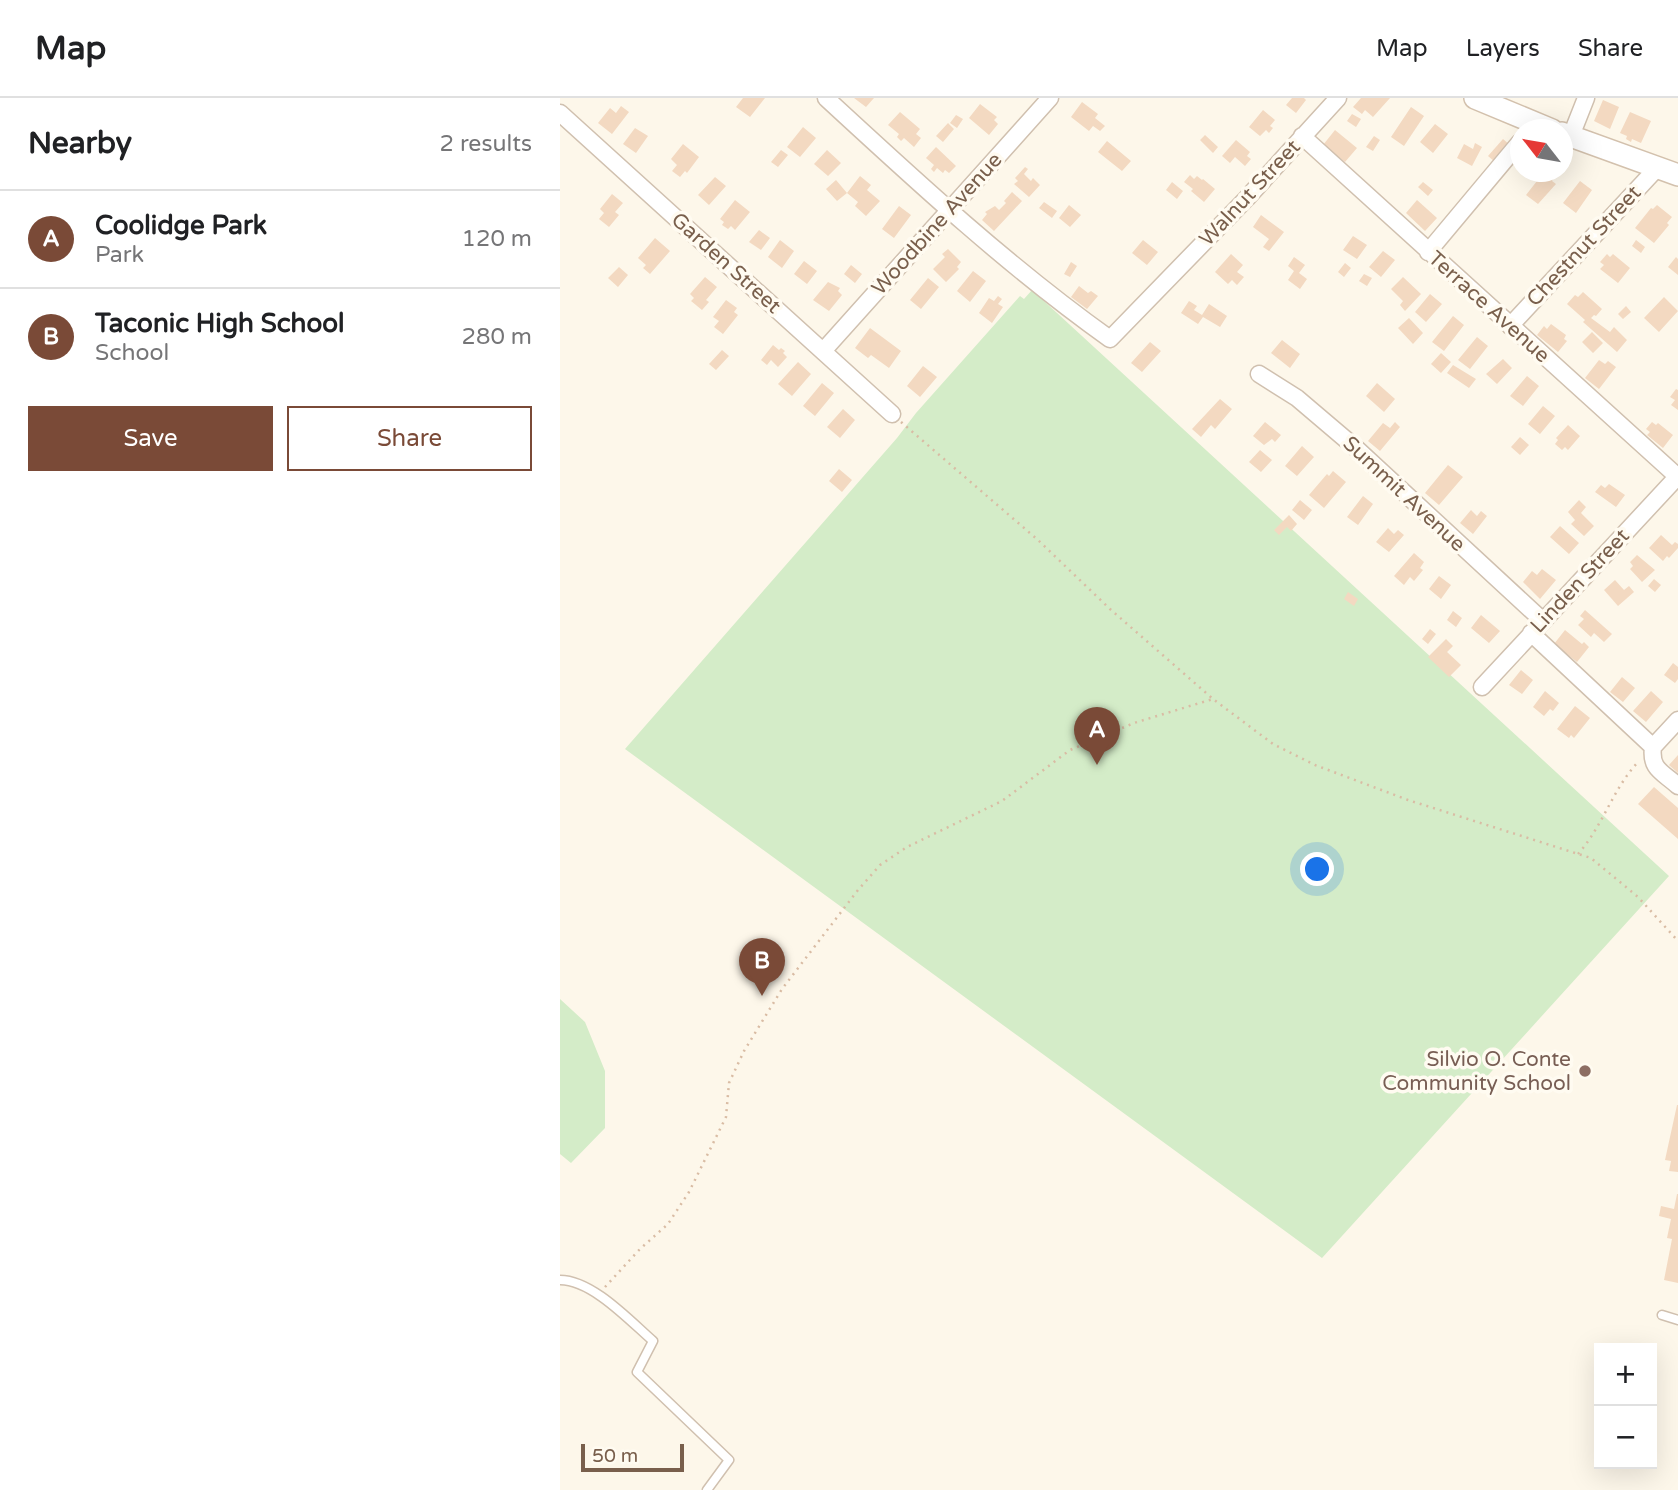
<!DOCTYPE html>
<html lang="en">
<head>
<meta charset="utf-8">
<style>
	body { margin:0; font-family:"Varela Round",sans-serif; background:#f6f6f6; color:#202124 }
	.controls { position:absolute; right:21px; bottom:21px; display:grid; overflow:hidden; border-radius:0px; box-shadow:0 7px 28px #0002 }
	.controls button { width:63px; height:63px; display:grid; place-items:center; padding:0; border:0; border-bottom:2px solid #e0e0e0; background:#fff; color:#202124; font:35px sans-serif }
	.compass { position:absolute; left:950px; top:21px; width:63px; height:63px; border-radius:50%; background:#fff; box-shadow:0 7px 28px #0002; rotate:301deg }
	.scale { position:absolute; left:21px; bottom:18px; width:103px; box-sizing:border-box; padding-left:7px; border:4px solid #795f4c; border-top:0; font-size:19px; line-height:24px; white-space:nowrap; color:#795f4c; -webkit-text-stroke:5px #fffbf1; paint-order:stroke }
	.you { position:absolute; left:758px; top:772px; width:24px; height:24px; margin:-18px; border:5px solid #fff; border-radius:50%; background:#1a73e8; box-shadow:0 0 0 10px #1a73e833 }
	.badge { display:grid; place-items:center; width:46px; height:46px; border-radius:50%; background:#7a4a37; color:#fff; font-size:23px; font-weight:700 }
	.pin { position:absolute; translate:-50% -58px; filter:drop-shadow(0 2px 4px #0008) }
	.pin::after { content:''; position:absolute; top:37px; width:24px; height:21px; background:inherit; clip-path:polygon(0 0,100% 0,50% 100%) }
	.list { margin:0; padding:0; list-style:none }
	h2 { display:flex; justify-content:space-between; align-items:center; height:91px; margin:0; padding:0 28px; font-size:30px }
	h2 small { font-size:23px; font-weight:400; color:#757577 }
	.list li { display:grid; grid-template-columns:46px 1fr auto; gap:21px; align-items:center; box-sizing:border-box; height:98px; padding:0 28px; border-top:2px solid #e0e0e0 }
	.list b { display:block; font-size:26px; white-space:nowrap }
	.list p { margin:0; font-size:23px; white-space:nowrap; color:#757577 }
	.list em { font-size:23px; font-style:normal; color:#757577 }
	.actions { display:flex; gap:14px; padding:21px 28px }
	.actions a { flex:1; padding:16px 0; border:2px solid #7a4a37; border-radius:0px; text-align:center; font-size:24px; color:#7a4a37 }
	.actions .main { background:#7a4a37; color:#fff }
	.map { position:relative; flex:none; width:1118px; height:1392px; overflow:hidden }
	header { display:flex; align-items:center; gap:42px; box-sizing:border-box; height:98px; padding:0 35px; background:#fff; border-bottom:2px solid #e0e0e0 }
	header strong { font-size:33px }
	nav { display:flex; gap:38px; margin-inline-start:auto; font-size:24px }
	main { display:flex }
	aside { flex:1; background:#fff }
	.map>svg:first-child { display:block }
	.green { fill:#d4ecc8 }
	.building { fill:#f3d9c1 }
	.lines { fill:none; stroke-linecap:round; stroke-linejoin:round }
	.lane-casing { stroke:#d0c0af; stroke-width:11 }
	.street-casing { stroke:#d0c0af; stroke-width:19 }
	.secondary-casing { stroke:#d3c1ad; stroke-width:24 }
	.path { stroke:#d9bca4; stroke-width:2.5; stroke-dasharray:2 5; stroke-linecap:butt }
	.lane { stroke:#fff; stroke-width:8 }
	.street { stroke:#fff; stroke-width:16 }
	.secondary { stroke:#fff; stroke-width:21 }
	.education-dot { fill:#8d6e63; stroke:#fffbf1; stroke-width:2.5 }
	.labels { text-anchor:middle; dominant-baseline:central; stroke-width:7; stroke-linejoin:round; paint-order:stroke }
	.street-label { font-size:21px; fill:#795f4c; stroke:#fffbf1 }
	.education-label { font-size:21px; fill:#785e54; stroke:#fffbf1; text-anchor:end }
</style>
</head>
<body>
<header>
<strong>Map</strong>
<nav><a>Map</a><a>Layers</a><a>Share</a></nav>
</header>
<main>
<aside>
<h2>Nearby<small>2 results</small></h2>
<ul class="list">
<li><span class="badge">A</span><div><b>Coolidge Park</b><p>Park</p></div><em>120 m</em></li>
<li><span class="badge">B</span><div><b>Taconic High School</b><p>School</p></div><em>280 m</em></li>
</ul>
<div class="actions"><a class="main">Save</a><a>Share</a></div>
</aside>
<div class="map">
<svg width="1118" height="1392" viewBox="0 0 1118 1392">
	<rect width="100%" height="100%" fill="#fdf7ea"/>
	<path class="green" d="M472,192l637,586 -347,382 -697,-509 272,-311 19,-25 104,-117 4,3z
		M0,901l25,23 20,49v57l-34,35 -11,-9z"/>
	<path class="building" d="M183,0h22l-15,19 -14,-10z
		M294,0h20l-8,9z
		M732,0h12l2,2 -10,13 -10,-8z
		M801,0h29l-17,19 -8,-7 -3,4 -9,-7z
		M1043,2l16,7 -9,22 -16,-8z
		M522,4l16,12 -3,4 10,8 -5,5 -7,-5 -4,5 -18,-14z
		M420,6l17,13 -3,3 4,4 -9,11 -20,-17z
		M61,8l8,6 -17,22 -14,-11 12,-15 6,5z
		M851,9l13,9 -20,30 -13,-9z
		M703,12l12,10 -5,6 3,2 -4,5 -3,-3 -6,6 -11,-9z
		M340,14l20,17 -4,5 5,4 -7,9 -10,-9 -3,3 -4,-4 2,-3 -11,-9z
		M1070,14l21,9 -10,22 -9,-4 -1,3 -5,-3 1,-3 -7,-3z
		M792,16l9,5 -5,8 -9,-6z
		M396,17l7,4 -6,9 -7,-5z
		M388,25l6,6 -11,13 -7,-6z
		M875,26l13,10 -15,19 -13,-11z
		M243,29l13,11 -16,19 -13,-10z
		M75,30l13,8 -12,17 -13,-9z
		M775,32l22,18 -12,14 -22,-17z
		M645,37l13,12 -5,6 -13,-13z
		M814,38l6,4 -7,11 -7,-4z
		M943,41l7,6 -15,17 -7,-6z
		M676,42l14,12 -3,4 4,3 -6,7 -10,-9 -5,6 -8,-7z
		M547,43l24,20 -9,10 -24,-19z
		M915,45l7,4 -10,19 -15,-8 7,-14 9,5z
		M123,46l16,13 -12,16 -2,-2 -5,6 -8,-6 5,-6 -6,-6z
		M376,49l20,19 -7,7 -4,-3 -2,3 -6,-5 -3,4 -3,-3 3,-4 -8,-7z
		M221,52l7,5 -10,12 -7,-5z
		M267,52l14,13 -13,13 -14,-12z
		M465,69l3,2 -4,5 7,7 2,-3 7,7 -11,12 -15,-13 4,-3 -3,-3z
		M984,74h6l5,3 -3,6 4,3 -18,20 -12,-9z
		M630,77l4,4 3,-3 5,4 1,-1 12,10 -11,13 -13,-11 2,-2 -9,-7z
		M300,78l11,9 -4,5 13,11 -14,15 -11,-10 3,-4 -11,-9z
		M155,79l11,9 -17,19 -11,-10z
		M276,82l11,13 -10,8 -11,-12z
		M1020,83l12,9 -16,23 -13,-10z
		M612,84l11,9 -6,8 -11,-9z
		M863,84l10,8 -5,6 -10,-9z
		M452,94l10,9 -28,30 -12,-11 5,-6 -2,-2 10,-6 4,4 7,-7 -2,-2z
		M52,96l11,9 -8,9 4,3 -10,12 -10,-8 5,-6 -4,-4z
		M175,102l15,12 -15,18 -4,-4 -3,3 -6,-4 2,-3 -4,-3z
		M857,102l20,18 -12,13 -19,-18z
		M484,104l13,9 -5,7 -13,-10z
		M509,107l12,10 -11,12 -11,-9z
		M1097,107l15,12 -5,6 2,2 -15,18 -19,-15 16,-20 2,1z
		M339,108l12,9 -17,23 -12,-9z
		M701,117l23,17 -15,19 -6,-4 6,-8 -16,-12z
		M199,132l11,8 -9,12 -12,-8z
		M793,138l14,9 -10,14 -14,-9z
		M95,140l15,13 -20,23 -7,-6 3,-3 -8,-7z
		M220,142l14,11 -12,17 -14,-11z
		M583,142l15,12 -11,13 -15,-12z
		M1076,142l9,7 -4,6 -9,-7z
		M388,151l13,13 -4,5 2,2 -13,13 -13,-13 12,-12 -3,-3z
		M823,153l12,9 -14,17 -12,-10z
		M671,156l12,11 -6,7 7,5 -7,8 -5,-5 -4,4 -13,-12z
		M1047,156l3,3 3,-3 17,14 -12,15 -18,-14 4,-4 -4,-3z
		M734,159l11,8 -6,8 8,6 -7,10 -12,-9 6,-9 -6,-5z
		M1116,159l2,2v16l-10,-8z
		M244,163l13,10 -10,13 -13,-10z
		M511,164l6,4 -7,11 -6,-3z
		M785,165l6,5 -7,9 -6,-5z
		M291,167l11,9 -7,9 -11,-9z
		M59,169l9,8 -10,12 -10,-9z
		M413,173l13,10 -16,21 -13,-11z
		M804,176l8,4 -5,8 -8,-5z
		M145,179l12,10 -11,13 3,2 -7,8 -11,-9 3,-3 -4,-4z
		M843,179l18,17 -16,17 -5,-6 3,-4 -12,-12z
		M368,180l11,9 -18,22 -11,-9z
		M268,184l12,6 -2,3 4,4 -13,16 -16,-11z
		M519,188l9,7 3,-2 7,5 -11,13 -16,-12z
		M1023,194l19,17 -6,7 -2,-1 -3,3 19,14 4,-5 13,13 -10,12 -34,-30 2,-2 -18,-16 8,-9 3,2z
		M870,196l12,10 -16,18 -11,-10z
		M438,198l4,3 -4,5 5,3 -11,16 -13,-10 10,-15 5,3z
		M1104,199l14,14 -19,21 -15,-14z
		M166,202l11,8 -3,4 4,3 -15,19 -9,-7 5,-6 -6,-4z
		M629,203l8,5 -3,4 8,5 7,-11 18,12 -7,11 -17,-10 -5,7 -17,-11z
		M1066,208l5,6 -8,7 -5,-5z
		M893,218l11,9 -20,26 -12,-9z
		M849,220l14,15 -10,11 -15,-16z
		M991,226l15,11 -2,4 3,2 -9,11 -21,-17 7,-9 3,3z
		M310,230l31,23 -12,17 -18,-13 -3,3 -13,-10z
		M1032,234l11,11 -10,10 -11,-11z
		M917,239l11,9 -18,23 -12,-9z
		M722,242l18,14 -10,14 -19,-15z
		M590,244l11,9 -19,21 -11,-9z
		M213,247l6,5 2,-2 4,3 -2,2 4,4 -9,10 -7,-7 -4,5 -6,-5z
		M162,252l7,6 -13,14 -7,-6z
		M881,255l10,9 -10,11 -10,-9z
		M943,261l9,9 -15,16 -11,-10z
		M1039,262l6,4 3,-3 8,6 -17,22 -14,-11z
		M238,264l13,12 -19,22 -14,-12z
		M893,267l23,14 -7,9 -22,-15z
		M363,268l14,11 -17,20 -13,-11z
		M967,278l12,10 -16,20 -13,-10z
		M262,285l12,10 -19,23 -12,-10z
		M817,285l18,16 -11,13 -18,-16z
		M1116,291l2,1v20l-7,-5 4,-5 -5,-3z
		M660,301l12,10 -17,20 -4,-4 -10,12 -9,-8z
		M983,308l12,10 -15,18 -12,-10z
		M283,311l12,11 -15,18 -13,-11z
		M705,324l16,13 -6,7 -3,-3 -8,6 -11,-9z
		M835,324l5,5 -20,24 -12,-10 15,-18 7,5z
		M1092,324l4,3 2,-2 15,12 -10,13 -16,-13 3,-3 -4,-3z
		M1008,327l12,11 -12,14 -3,-3 -3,3 -7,-6 3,-4 -2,-2z
		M960,339l9,8 -9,10 -9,-8z
		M742,348l12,11 -17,19 -12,-10z
		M700,352l12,10 -11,12 -12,-10z
		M888,367l15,12 -24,28 -14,-12z
		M279,371l13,11 -10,12 -13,-11z
		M773,373l13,11 -22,26 -15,-13 18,-21 2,2z
		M1049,386l16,11 -9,12 -21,-15 6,-7 4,3z
		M803,398l10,8 -15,21 -11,-8z
		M740,402l12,10 -8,10 -12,-10z
		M1019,402l7,7 -5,6 13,13 -10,10 -13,-12 4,-4 -7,-8z
		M911,412l6,6 4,-5 6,5 -14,18 -13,-11z
		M729,417l8,9 -6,7 -4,-4 -8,8 -5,-5z
		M1000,428l19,17 -10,11 -19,-17z
		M828,430l6,6 4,-4 6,5 -15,17 -13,-10z
		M1101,437l11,10 3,-3 3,2v4l-9,10 -2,-2 -4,5 -14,-13z
		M854,455l10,9 -4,6 3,2 -9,11 -4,-4 -6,8 -10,-9z
		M1077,457l18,15 -13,12 -12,-13 3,-3 -3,-4z
		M982,471l14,11 -16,19 -17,-17 9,-11 5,4z
		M879,478l12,9 -10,14 -12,-10z
		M1094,481l7,6 -6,7 -7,-6z
		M1055,482l9,10 5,-4 5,6 -16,14 -14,-16z
		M788,494l10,7 -4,7 -10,-7z
		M1025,512l27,24 -8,8 -10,-9 -3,4 -13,-12 6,-6 -4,-3z
		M893,513l9,7 -6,9 -9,-7z
		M921,517l19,16 -11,12 -18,-15z
		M870,531l6,5 -8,10 -6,-5z
		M1005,532l17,14 2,-2 5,5 -12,15 -23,-18z
		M886,541l7,7 -6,6 14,13 -12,12 -21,-20z
		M1113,565l5,4v12l-3,4 -11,-8z
		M961,572l12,10 -11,14 -13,-9z
		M1062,579l13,11 -12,14 -13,-10z
		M985,593l14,12 -6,8 -3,-2 -6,7 -11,-9z
		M1091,593l12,11 -17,20 -13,-11z
		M1015,608l15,12 -16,20 -3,-3 -2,3 -12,-9z
		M1118,657v18l-9,-8z
		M1094,689l24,21v31l-40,-35z
		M1117,1007h1v67l-9,-1 2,-10 -6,-1z
		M1117,1096h1v89l-14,-3 8,-41 -5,-1 4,-19 -12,-3 2,-10 13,3z"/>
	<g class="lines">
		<g class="lane-casing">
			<path id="lane" d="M0,1182c32,0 69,40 93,61l-16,31 92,88 -22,30
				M1102,1217l16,5"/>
		</g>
		<g class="street-casing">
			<path id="street" d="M266,0c91,84 183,169 284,241l137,-141 91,-100
				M0,15l332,301
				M742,38l376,341
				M1011,38l15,-38
				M868,154l92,-110
				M950,228l148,-159
				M264,252l226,-252
				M699,276l38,24 60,51 186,172
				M971,535l122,114
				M922,589l196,-211
				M1093,649c-3,23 10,25 25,39
				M1093,649l25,-27"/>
		</g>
		<g class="secondary-casing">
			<path id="secondary" d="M915,0l77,32
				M1002,35l116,42"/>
		</g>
		<path class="path" d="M341,324l137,118 72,69 103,90
			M1018,756c25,-28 35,-66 61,-93
			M45,1189l35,-38 28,-25 21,-32 37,-75 3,-34 15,-32 38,-62 76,-99 22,-25 27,-18 95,-46 68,-51 64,-27 79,-24 60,45 42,21 93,35 183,58 47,39 40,44"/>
		<use href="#lane" class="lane"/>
		<use href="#street" class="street"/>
		<use href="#secondary" class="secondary"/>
	</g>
	<circle class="education-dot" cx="1025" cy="973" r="7"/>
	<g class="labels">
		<g class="street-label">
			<text transform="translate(690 95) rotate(-47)">Walnut Street</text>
			<text transform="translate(377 126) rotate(-48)">Woodbine Avenue</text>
			<text transform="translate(1024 148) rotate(-47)">Chestnut Street</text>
			<text transform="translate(166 165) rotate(42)">Garden Street</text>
			<text transform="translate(929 209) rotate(42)">Terrace Avenue</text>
			<text transform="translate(844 396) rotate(43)">Summit Avenue</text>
			<text transform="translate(1020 483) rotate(-47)">Linden Street</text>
		</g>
		<g class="education-label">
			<text x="1011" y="961">Silvio O. Conte<tspan x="1011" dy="24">Community School</tspan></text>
		</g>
	</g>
</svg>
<div class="controls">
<button>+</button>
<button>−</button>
</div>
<svg class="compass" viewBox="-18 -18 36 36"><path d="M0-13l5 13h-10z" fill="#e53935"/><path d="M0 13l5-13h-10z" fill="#757577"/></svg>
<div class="scale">50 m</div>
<div class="you"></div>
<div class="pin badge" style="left:537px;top:667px">A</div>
<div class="pin badge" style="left:202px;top:898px">B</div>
</div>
</main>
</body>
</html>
